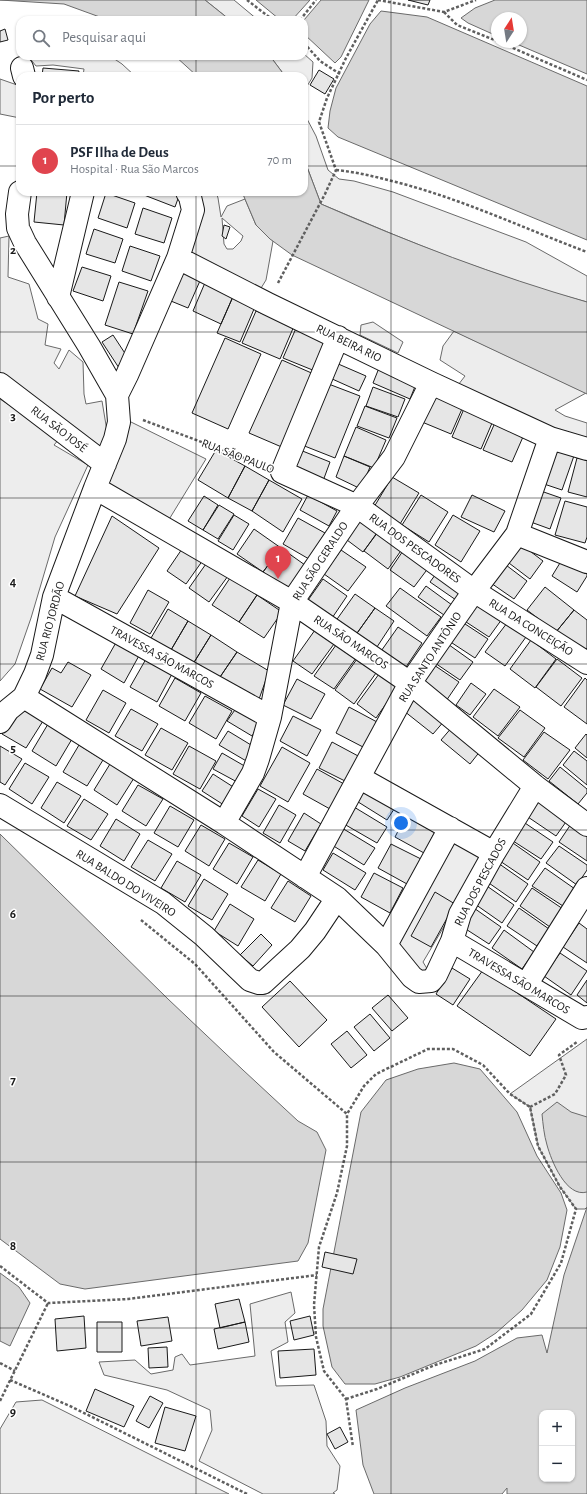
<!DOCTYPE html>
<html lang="pt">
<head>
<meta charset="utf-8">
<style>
	body { margin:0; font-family:"Alegreya Sans",sans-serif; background:#f2f2f3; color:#1f2937 }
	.controls { position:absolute; right:12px; bottom:12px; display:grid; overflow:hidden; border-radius:8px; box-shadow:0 1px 3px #0004 }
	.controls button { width:36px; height:36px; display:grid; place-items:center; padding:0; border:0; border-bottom:1px solid #e0e1e3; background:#fff; color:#1f2937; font:20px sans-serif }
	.compass { position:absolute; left:491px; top:12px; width:36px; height:36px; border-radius:50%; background:#fff; box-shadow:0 1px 3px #0004; rotate:12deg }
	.you { position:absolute; left:401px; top:823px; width:14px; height:14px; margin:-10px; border:3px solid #fff; border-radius:50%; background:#1a73e8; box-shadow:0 0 0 6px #1a73e833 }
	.badge { display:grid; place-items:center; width:26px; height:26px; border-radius:50%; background:#c62828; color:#fff; font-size:13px; font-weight:700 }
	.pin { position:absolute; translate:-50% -33px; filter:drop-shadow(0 1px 2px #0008) }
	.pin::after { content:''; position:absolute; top:21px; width:14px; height:12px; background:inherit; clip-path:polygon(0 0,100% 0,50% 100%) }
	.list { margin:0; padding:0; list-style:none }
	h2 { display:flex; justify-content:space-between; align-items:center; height:52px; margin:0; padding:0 16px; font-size:17px }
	h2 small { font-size:13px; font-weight:400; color:#747a83 }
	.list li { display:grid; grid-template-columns:26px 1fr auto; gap:12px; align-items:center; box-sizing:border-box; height:72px; padding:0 16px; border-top:1px solid #e0e1e3 }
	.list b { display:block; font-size:15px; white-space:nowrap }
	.list p { margin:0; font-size:13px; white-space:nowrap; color:#747a83 }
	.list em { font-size:13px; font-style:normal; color:#747a83 }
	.icon { flex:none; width:22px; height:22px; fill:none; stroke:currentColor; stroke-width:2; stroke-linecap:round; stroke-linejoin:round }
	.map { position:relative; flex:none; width:587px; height:1494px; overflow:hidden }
	.search { position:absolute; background:#fff; box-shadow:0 1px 3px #0004; left:16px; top:16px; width:292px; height:44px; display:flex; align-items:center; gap:10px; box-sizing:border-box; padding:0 14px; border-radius:12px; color:#747a83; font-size:15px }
	.panel { position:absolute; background:#fff; box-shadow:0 1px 3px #0004; left:16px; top:72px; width:292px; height:124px; border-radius:12px }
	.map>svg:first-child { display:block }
	.built { fill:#ededed; stroke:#6a6a6a; fill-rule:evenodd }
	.water { fill:#d7d7d7; stroke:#6a6a6a; fill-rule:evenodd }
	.building { fill:#e6e6e6; stroke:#1a1a1a }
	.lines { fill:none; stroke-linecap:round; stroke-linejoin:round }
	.street-casing { stroke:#1a1a1a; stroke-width:24 }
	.path { stroke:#5f5f5f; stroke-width:2.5; stroke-dasharray:3 2; stroke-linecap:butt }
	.street { stroke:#fff; stroke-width:22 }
	.wall { stroke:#1a1a1a; stroke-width:2 }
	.grid { fill:none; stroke:#1a1a1a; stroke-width:1; stroke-opacity:0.55 }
	.labels { text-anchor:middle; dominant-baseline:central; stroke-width:3; stroke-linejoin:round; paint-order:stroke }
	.street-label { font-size:12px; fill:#1a1a1a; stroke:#fff }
	.grid-label { font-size:13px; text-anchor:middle; font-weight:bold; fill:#1a1a1a; stroke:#fff; stroke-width:3; stroke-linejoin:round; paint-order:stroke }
</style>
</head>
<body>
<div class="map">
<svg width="587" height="1494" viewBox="0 0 587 1494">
	<rect width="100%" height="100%" fill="#fff"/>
	<path class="built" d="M205,0h29l24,20h-28z
		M304,54l9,8 -1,16 -8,13v-15h-19l-15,-20h34z
		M28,56h82l12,8 13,12h-52l1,-7 -31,-4 -17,1z
		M0,79l20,7v32l-20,-4z
		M304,104l2,13 10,19 12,34 11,9 15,2 39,11 133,50 61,34v26l-44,-12 -91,-32 -55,-22 -76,-32 -17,-45z
		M191,192h25l2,6 3,19 6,-11 18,-7 11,26 17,16 -7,39 -8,13 -69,-40zM222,218l21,18 -2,5 -8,8h-6l-3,-5z
		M9,236l-1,41 21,7 9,35 10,5 -3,21 16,4 -7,14 5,6 10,-19 14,12 1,32 2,10 16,-3 5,30 -5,25 -102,-79v-139z
		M373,322l30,20 -5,11 -38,-18 1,-10z
		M454,331l132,62 -31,17 10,6 22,7v16l-2,4 -130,-54 10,-13 -25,-16 3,-14z
		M0,399l20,13 44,21 -10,12 34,20 -33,72 -24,81 -16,46 -15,17z
		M131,422l75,37 -41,67 -65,-40 22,-57z
		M449,838l39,20 -30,45 -35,59 6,10h-15l-25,-27z
		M587,1039v168l-2,2h-9l-16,-22 -22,-41 -8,-39 -20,-13z
		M291,1292l4,21 -10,9 3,20 -17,9 5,35 38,-1 12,36 1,25 13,20 -3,24 -4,3 2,1h-72l-64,-33 13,-31 -2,-20 -43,-20 -63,-15 -5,-13 36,-2 16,14 22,-4 2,-13 7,-3 8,11 65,-9 -5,-52z
		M42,1400l119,60 68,34h-229v-65l16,-27z"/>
	<path class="water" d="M0,0h205l25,20h-122l-44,-16z
		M256,0h54l-18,20 -13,-1z
		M321,0h48l-28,57 -6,6 -31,-29v-14z
		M495,0h92v74l-75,-32h9v-24h-24v18l-29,-13 -7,-5 14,-10z
		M381,11l46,6 160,69v154l-249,-103 -10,-9 2,-17 6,-23 34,-64z
		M175,56h95l15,20h-88z
		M304,159l17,45c87,38 175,72 266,98v92l-295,-139 -22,-16 -14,-14 -14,-33h62z
		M0,834l168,165 75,71 55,51 19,11 9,18 -18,93 -10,18 -213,28 -25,-5 -60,-45z
		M454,1063l26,6 37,43 20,44 24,37 6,17 -7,37 -13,33 -25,30 -26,23 -20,13 -76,31 -25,7h-30l-13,-17 -9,-41v-17l38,-197 25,-32 32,-11z
		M557,1102l14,10 16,5v75c-21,6 -36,-32 -40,-47 -3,-10 -4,-21 -5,-31z
		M587,1207v287h-80v-6l-5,6h-128l-11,-29 -7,-55 49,-22 70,-27 42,-23 25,-3 5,18 17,-78zM542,1413h30v66h-30z
		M0,1273l19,14 11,16 -20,43 -10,-5z"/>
	<path class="building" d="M408,0h22l-2,5z
		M5,29l3,11 -8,2v-11z
		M43,68l36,3 -1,5h-36z
		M319,70l15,9 -9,15 -15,-9z
		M37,192h30l-3,33 -30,-3z
		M146,192h31l3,1 -5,14 -31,-12z
		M106,193l29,10 -8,25 -29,-10z
		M143,208l29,10 -8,25 -29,-9z
		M224,225l6,2 -4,12 -4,-3z
		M94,229l29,10 -8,24 -29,-9z
		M130,246l30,10 -9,25 -29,-10z
		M180,264l23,10 -15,34 -22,-9z
		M82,267l29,9 -8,25 -30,-10z
		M207,278l28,14 -14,32 -28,-13z
		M119,282l29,9 -15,43 -28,-9z
		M235,292l22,10 -17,40 -23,-9z
		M256,311l38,15 -14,33 -38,-16z
		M297,326l32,13 -14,32 -32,-13z
		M113,335l17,26 -11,7 -17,-26z
		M225,338l36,16 -33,75 -36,-16z
		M282,360l34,15 -32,73 -35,-15z
		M336,363l30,13 -7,15 -29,-13z
		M379,368l37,16 -6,15 -37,-16z
		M326,383l34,13 -25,62 -33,-13z
		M373,387l32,12 -7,18 -32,-11z
		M436,390l29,12 -14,32 -29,-12z
		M466,404l29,12 -14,33 -29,-12z
		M365,406l32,12 -8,20 -32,-12z
		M497,418l29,12 -14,32 -29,-12z
		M356,427l30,13 -12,28 -30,-12z
		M554,443l22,7 -14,40 -21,-7z
		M216,450l29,16 -17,32 -30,-18z
		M300,450l30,12 -7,19 -31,-12z
		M344,456l26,11 -9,22 -25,-12z
		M577,458l10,2v37l-19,-5z
		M245,466l24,14 -17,31 -24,-13z
		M392,477l27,16 -19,31 -26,-17z
		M269,480l33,19 -19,33 -31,-21z
		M538,490l23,8 -11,31 -22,-8z
		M308,495l29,16 -8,15 -29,-16z
		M421,495l27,17 -19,30 -27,-17z
		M472,495l33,16 -11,21 -33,-15z
		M204,496l14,9 -15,25 -15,-9z
		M565,501l22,6v30l-2,6 -30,-8z
		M219,505l15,9 -16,25 -15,-9z
		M357,510l24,18 -18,24 -24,-18z
		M234,515l15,9 -16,26 -15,-9z
		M453,515l27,16 -19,31 -26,-17z
		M112,516l47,32 -42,66 -42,-18z
		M298,518l27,15 -16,26 -26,-15z
		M381,527l24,18 -17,24 -24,-18z
		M254,529l27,19 -18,24 -26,-18z
		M518,542l25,19 -13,18 -25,-19z
		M407,545l25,18 -18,24 -24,-17z
		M184,546l19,14 -17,24 -19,-13z
		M281,548l24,17 -17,25 -25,-18z
		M341,550l25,17 -18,24 -24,-17z
		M563,558l24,16v2l-10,16 -25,-16z
		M208,561l20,15 -19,26 -20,-14z
		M502,562l25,19 -13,18 -26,-18z
		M438,571l26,18 -8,11 -26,-18z
		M230,578l27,17 -18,27 -27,-17z
		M323,579l24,17 -17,25 -24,-18z
		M426,586l26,19 -8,10 -26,-18z
		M545,587l29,23 -18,22 -29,-22z
		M400,588l41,29 -14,19 -41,-30z
		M148,590l21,12 -19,32 -20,-11z
		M355,594l20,14 -20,28 -20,-14z
		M257,595l25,17 -18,26 -25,-16z
		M474,599l28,20 -13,18 -29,-19z
		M375,608l19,13 -19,29 -20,-14z
		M168,609l20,12 -17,29 -20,-12z
		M574,610l13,10v28l-3,4 -28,-20z
		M459,620l29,19 -13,19 -29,-19z
		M188,621l23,14 -18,29 -22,-14z
		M507,623l19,14 -21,29 -20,-14z
		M398,627l24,16 -18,27 -25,-16z
		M315,630l19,14 -22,30 -19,-13z
		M211,635l26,17 -19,28 -25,-16z
		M118,639l23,13 -17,31 -23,-14z
		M531,640l25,19 -21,29 -25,-19z
		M445,642l28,20 -13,18 -28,-19z
		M336,645l20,13 -22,31 -20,-13z
		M237,652l32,19 -11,31 -40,-22z
		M146,659l26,15 -15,28 -27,-15z
		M357,659l19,14 -22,31 -19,-14z
		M557,659l25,19 -21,28 -25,-19z
		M68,662l23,13 -19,32 -32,-18 12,-21 9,5z
		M431,663l28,19 -13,19 -28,-19z
		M379,674l19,13 -22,31 -19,-14z
		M175,678l26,15 -16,28 -26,-15z
		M585,678l2,2v44l-23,-17z
		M297,679l28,15 -14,25 -28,-14z
		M471,683l15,11 -16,21 -14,-10z
		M494,689l26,18 -22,29 -25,-19z
		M103,690l23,13 -17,30 -23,-13z
		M205,696l27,15 -16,28 -27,-16z
		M415,697l30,23 -12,14 -29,-23z
		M19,707l24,14 -17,27 -24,-14z
		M237,707l24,14 -9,15 -25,-15z
		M349,707l28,15 -14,25 -27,-14z
		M131,709l27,15 -16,27 -27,-15z
		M520,710l25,18 -21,29 -26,-19z
		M293,716l28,14 -14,26 -27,-15z
		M48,724l24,15 -16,27 -24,-15z
		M453,726l28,24 -11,14 -29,-24z
		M161,728l27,15 -16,27 -27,-15z
		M228,731l28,17 -8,14 -29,-17z
		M544,732l26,18 -22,29 -25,-19z
		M586,734l1,1v23l-12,-10z
		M332,742l28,15 -13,25 -28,-14z
		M79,745l24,15 -16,26 -24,-14z
		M0,746l22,13 -17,26 -5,-3z
		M189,746l27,15 -16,28 -27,-15z
		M282,747l28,16 -22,39 -28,-16z
		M574,751l13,10v24l-24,-20z
		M222,753l26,15 -9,15 -26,-14z
		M25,763l24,14 -17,27 -23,-15z
		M110,764l24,14 -17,27 -23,-15z
		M560,767l27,22v4l-9,11 -29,-23z
		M317,769l27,15 -14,25 -27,-15z
		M213,774l25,16 -11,17 -25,-16z
		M57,782l24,14 -17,27 -23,-15z
		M365,783l33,20 -11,17 -32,-20z
		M138,785l25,14 -17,27 -24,-15z
		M258,789l18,10 -17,28 -17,-11z
		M538,797l30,22 -12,17 -31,-21z
		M84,799l24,15 -17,26 -24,-14z
		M279,805l17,10 -16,28 -17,-10z
		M170,806l24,14 -16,27 -24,-14z
		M354,807l33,20 -10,16 -33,-19z
		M408,812l29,16 -13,25 -29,-16z
		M304,813l17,11 -16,27 -17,-10z
		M116,819l24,15 -16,27 -24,-15z
		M522,821l31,21 -12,17 -31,-20z
		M571,824l16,11v26l-28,-19z
		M201,825l24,14 -16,27 -24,-15z
		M342,828l33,20 -11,17 -32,-20z
		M148,840l24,14 -17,27 -24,-14z
		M510,841l30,21 -12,18 -31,-21z
		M229,843l24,14 -16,27 -24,-15z
		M391,844l30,15 -14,25 -29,-16z
		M559,846l28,19v5l-10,15 -31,-22z
		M333,853l33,20 -11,17 -32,-20z
		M258,860l23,14 -16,27 -24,-14z
		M177,861l24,14 -16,27 -24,-14z
		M498,863l30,21 -12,18 -30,-21z
		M545,868l30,21 -12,17 -31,-20z
		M374,873l29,15 -13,25 -29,-16z
		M204,879l24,15 -16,26 -24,-14z
		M288,881l23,15 -16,26 -24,-14z
		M484,884l30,21 -12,18 -30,-21z
		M532,888l31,21 -13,18 -30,-21z
		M435,892l20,12 -24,43 -20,-11z
		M230,904l24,15 -16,27 -24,-15z
		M471,906l30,21 -12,17 -31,-20z
		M519,908l30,21 -12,17 -30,-20z
		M579,923l8,6v34l-24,-16z
		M504,930l30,22 -12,17 -30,-21z
		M261,934l11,11 -19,21 -13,-11z
		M560,953l27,18 -16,24 -27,-19z
		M452,968l18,11 -17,26 -17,-11z
		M483,970l73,49 -26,37 -73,-50z
		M587,980v23l-10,-8z
		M290,981l37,39 -28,27 -37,-40z
		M388,995l20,23 -16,13 -20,-23z
		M370,1014l20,24 -16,13 -20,-24z
		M347,1031l20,24 -16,13 -20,-24z
		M325,1252l32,7 -4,15 -31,-7z
		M239,1299l6,23 -25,6 -5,-24z
		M84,1316l2,32 -29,3 -2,-32z
		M310,1316l4,19 -20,5 -4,-19z
		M168,1317l4,24 -31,5 -4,-25z
		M97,1322h25v30h-25z
		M245,1322l4,20 -31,7 -4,-20z
		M167,1347l1,20 -19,1 -1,-20z
		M314,1349l2,26 -36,3 -2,-27z
		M95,1389l39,17 -10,21 -38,-16z
		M150,1396l13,7 -14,25 -13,-7z
		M165,1407l31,9 -11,35 -30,-8z
		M340,1427l8,15 -13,7 -8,-15z"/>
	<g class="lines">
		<g class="street-casing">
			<path id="street" d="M22,68l2,8
				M187,192l3,5 3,13 -15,48 90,46 163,79 119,55 37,11
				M58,297l25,-105
				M338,337l-56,135 75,34 117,85 113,72
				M0,384l105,80
				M117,395l10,-20 51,-117
				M95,488l197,114 118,81 125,103 52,39
				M517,534l70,28
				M54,597l216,120
				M24,697l200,126 113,75 49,47 26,32 7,5 12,-1 5,-6 16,-34 8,-27 34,-61 41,-67
				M0,722l8,-12 16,-13 11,-23 7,-19 12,-58 41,-109 20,-49 4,-17 -2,-27 -28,-49 -64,-103 -7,-15 -1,-14 3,-22
				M360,778l134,75
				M0,805l163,98 41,33 46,44 9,3h4l37,-34 15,-18 22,-33
				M224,823l29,-50 5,-14 12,-42 22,-115 65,-96 37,-49 37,-74
				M305,877l105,-194 64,-92 43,-57 33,-96
				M452,941l130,77 5,-1
				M386,945l64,-117
				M526,985l61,-97"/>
		</g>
		<path class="path" d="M247,0l26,20
			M378,0l66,12 32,-12
			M444,12l13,13 40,16
			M300,20l16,-20
			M499,42l88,38
			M304,43l16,18 20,13
			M336,170c21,2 40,7 60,12 66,17 127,46 191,70
			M278,283l47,-89 11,-24 -17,-48 8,-24 19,-40 32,-58
			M143,420l117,44
			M141,920l54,44 79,88 73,62v32l-10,47 -18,54 -5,58 2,32 8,34 22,28 7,48
			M530,1107l25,-13 11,-19 -7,-20 18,-13
			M0,1266l48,37 80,-4 189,-24
			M0,1363l15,8
			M10,1380l62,27 175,87
			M346,1399l31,-10 58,-24 50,-16 46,-35 30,-51 15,-54 -16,-22 -22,-41 -8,-39 -20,-13 -27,-29 -30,-16h-25l-52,25 -12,12 -17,28
			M0,1401l48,-98"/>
		<use href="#street" class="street"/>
		<path class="wall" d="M87,73l8,3"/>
	</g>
	<path class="grid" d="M196,0v20M391,0v1494M196,56v20M0,166h20M304,166h283M196,192v1302M0,332h587M0,498h587M0,664h587M0,830h587M0,996h587M0,1162h587M0,1328h587"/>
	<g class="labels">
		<g class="street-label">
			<text transform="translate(349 343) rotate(26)">RUA BEIRA RIO</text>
			<text transform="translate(59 429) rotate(38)">RUA SÃO JOSÉ</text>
			<text transform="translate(238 456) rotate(21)">RUA SÃO PAULO</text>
			<text transform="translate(415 548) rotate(36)">RUA DOS PESCADORES</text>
			<text transform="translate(320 561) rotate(-57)">RUA SÃO GERALDO</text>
			<text transform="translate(50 621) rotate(-75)">RUA RIO JORDÃO</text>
			<text transform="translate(531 627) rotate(32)">RUA DA CONCEIÇÃO</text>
			<text transform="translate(351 642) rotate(34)">RUA SÃO MARCOS</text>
			<text transform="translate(162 657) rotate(29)">TRAVESSA SÃO MARCOS</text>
			<text transform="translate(430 657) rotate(-57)">RUA SANTO ANTÔNIO</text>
			<text transform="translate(480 882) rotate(-62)">RUA DOS PESCADOS</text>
			<text transform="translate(126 883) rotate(32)">RUA BALDO DO VIVEIRO</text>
			<text transform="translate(519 981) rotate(31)">TRAVESSA SÃO MARCOS</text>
		</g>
	</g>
	<g class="grid-label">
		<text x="13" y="254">2</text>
		<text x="13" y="420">3</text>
		<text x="13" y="586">4</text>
		<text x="13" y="752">5</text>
		<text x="13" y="918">6</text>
		<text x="13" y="1084">7</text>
		<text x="13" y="1250">8</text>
		<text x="13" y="1416">9</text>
	</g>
</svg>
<div class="controls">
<button>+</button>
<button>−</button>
</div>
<svg class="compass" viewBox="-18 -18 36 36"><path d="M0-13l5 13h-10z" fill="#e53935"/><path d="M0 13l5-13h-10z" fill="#747a83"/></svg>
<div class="you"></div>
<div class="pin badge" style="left:278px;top:579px;background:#e0444e">1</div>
<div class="search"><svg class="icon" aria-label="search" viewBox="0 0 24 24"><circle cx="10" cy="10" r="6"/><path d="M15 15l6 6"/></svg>Pesquisar aqui</div>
<section class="panel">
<h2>Por perto<small></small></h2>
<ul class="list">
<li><span class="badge" style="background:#e0444e">1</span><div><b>PSF Ilha de Deus</b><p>Hospital · Rua São Marcos</p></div><em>70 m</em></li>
</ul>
</section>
</div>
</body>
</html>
